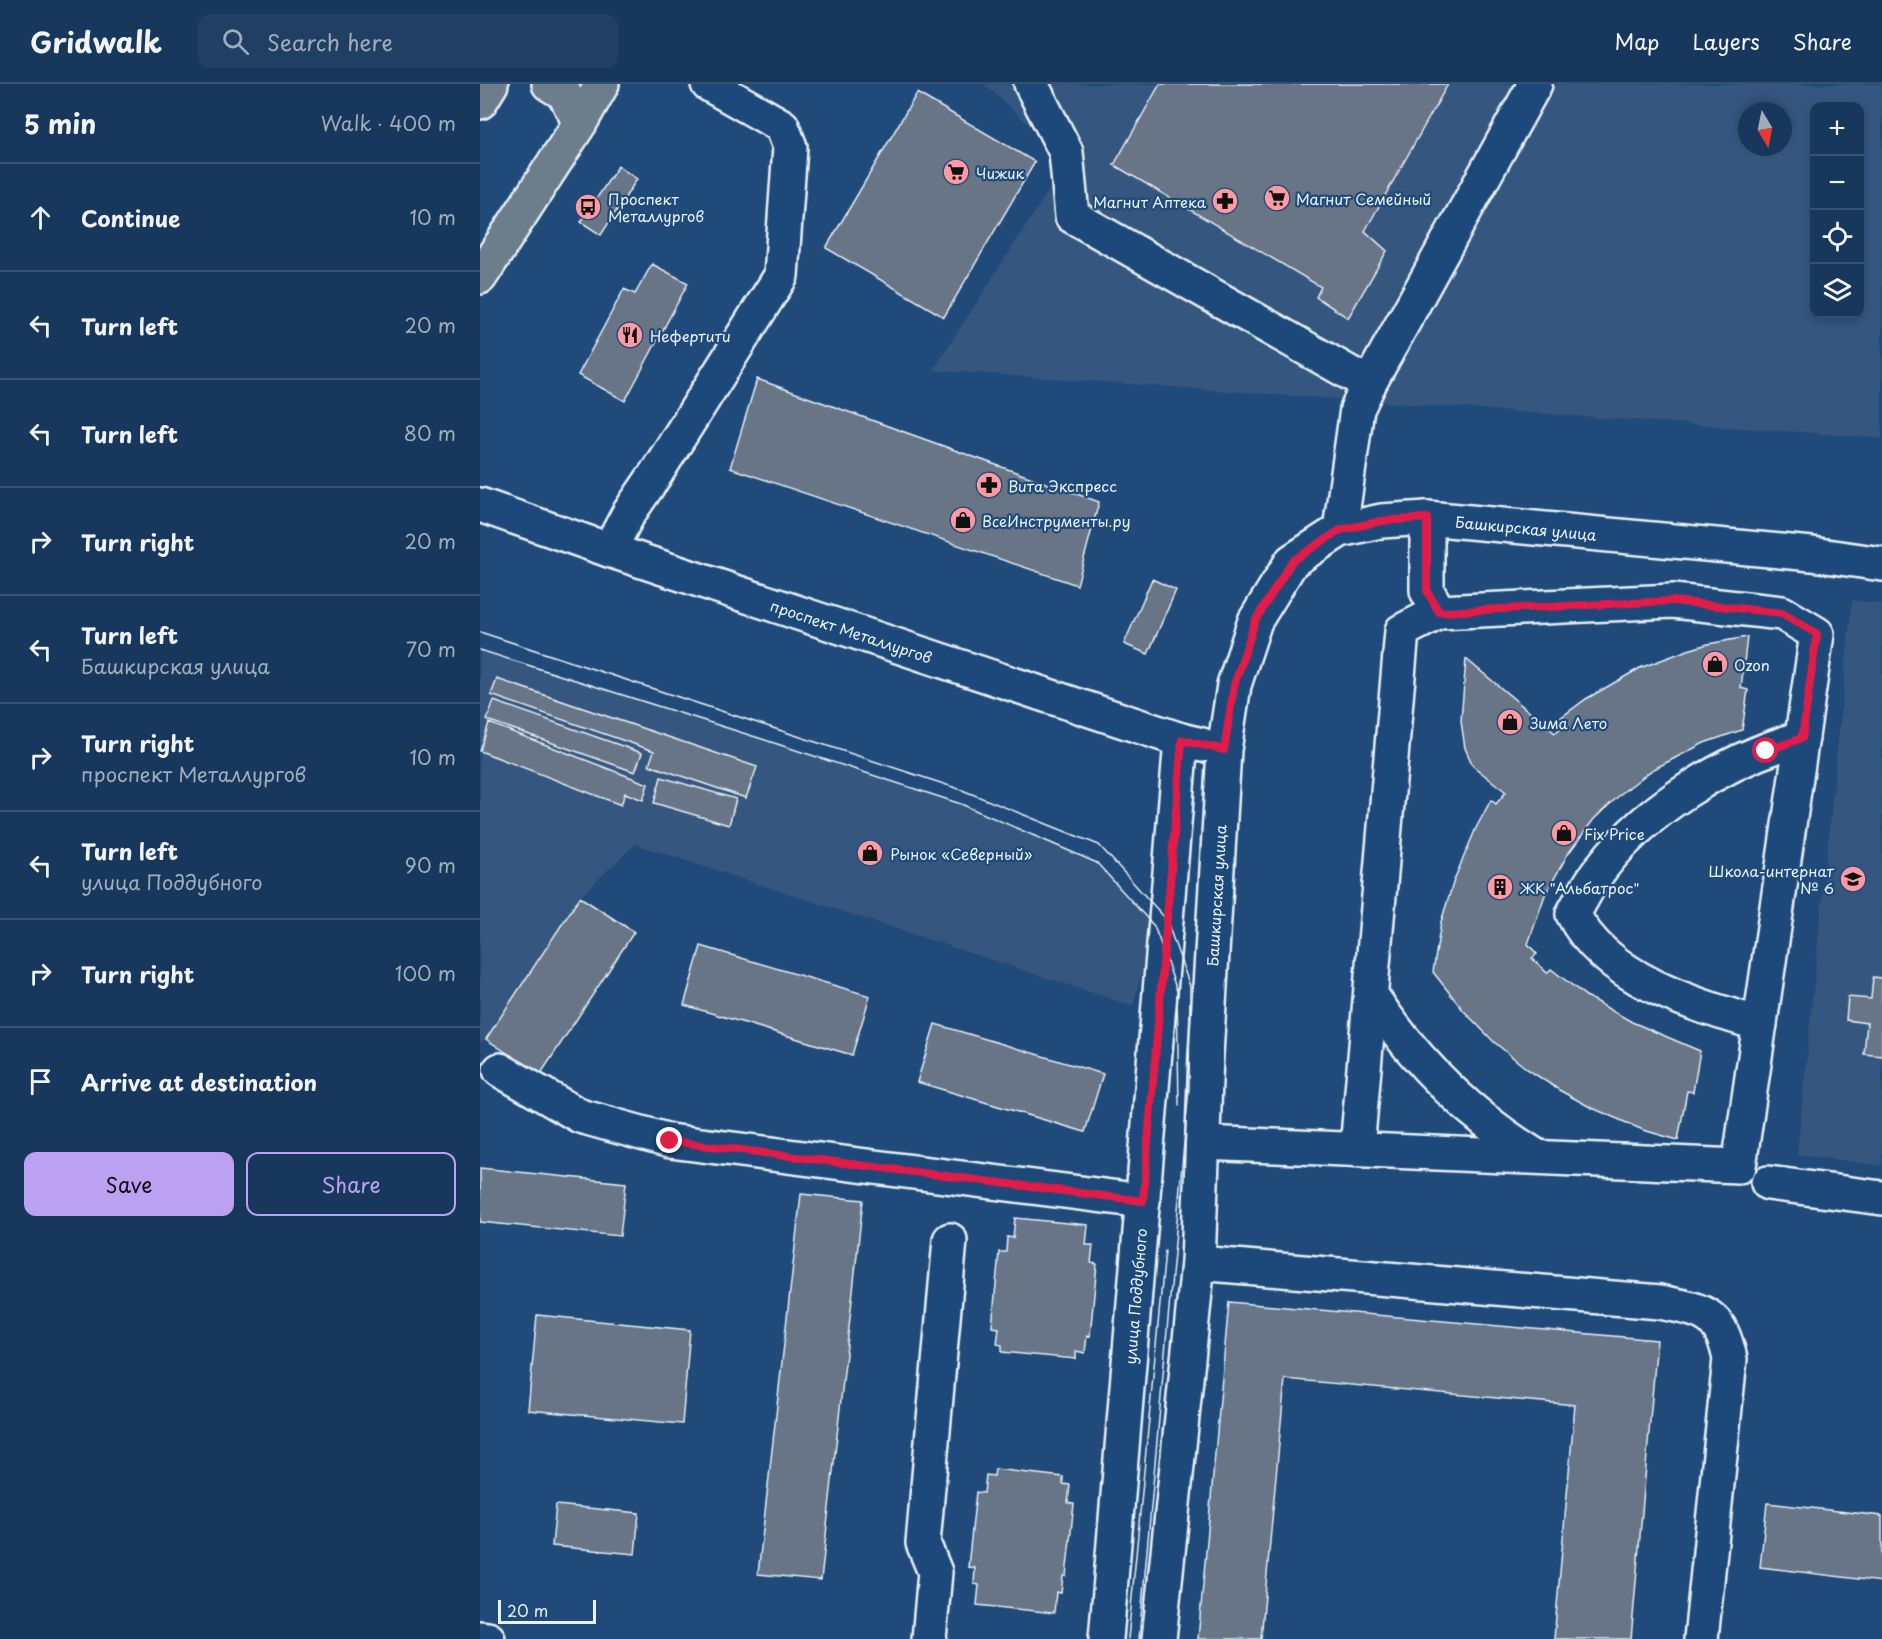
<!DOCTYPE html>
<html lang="en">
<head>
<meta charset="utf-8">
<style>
	body { margin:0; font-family:"Playpen Sans",sans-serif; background:#203f62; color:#f1f3f6 }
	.controls { position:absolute; right:18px; top:18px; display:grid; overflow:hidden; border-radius:12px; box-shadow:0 3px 9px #0003 }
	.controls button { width:54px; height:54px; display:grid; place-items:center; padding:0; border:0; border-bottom:2px solid #365272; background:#17385c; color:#f1f3f6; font:30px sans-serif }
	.compass { position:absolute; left:1258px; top:18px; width:54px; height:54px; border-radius:50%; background:#17385c; box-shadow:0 3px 9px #0003; rotate:170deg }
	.scale { position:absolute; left:18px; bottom:15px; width:98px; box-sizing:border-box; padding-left:6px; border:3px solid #e8f1f8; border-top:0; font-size:16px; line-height:21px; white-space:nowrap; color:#e8f1f8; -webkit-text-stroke:4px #1f4a7a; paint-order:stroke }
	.stop { position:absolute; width:18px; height:18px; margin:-14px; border:4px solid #e11d48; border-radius:50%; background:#fff }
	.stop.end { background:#e11d48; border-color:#fff; box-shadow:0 2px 6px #0008 }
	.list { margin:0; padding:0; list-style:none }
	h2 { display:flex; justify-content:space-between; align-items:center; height:78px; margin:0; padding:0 24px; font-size:26px }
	h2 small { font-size:20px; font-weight:400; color:#9eacbb }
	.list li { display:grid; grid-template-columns:39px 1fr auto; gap:18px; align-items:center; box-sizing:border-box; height:108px; padding:0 24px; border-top:2px solid #365272 }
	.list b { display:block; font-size:22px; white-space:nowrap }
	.list p { margin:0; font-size:20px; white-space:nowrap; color:#9eacbb }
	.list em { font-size:20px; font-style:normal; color:#9eacbb }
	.actions { display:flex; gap:12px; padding:18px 24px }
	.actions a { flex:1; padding:14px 0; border:2px solid #bca0f2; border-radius:12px; text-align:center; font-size:21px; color:#bca0f2 }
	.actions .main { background:#bca0f2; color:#111 }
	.icon { flex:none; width:33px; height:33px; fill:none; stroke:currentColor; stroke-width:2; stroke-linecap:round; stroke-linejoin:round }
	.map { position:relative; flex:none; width:1402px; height:1555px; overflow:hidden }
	header { display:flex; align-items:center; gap:36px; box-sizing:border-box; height:84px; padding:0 30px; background:#17385c; border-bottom:2px solid #365272 }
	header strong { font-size:28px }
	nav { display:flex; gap:33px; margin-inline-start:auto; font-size:21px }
	.search { width:420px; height:54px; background:#203f62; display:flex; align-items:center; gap:15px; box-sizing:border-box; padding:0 21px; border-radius:12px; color:#9eacbb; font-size:22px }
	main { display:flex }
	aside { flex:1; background:#17385c }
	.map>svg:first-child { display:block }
	.built { fill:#35577e; fill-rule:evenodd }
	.building { fill:#687487; stroke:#e8f1f8; stroke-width:1.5 }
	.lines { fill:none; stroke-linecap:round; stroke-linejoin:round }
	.minor-casing { stroke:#e8f1f8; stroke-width:38 }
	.highway-casing { stroke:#e8f1f8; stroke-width:38 }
	.minor { stroke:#1f4a7a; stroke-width:33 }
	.highway { stroke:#6c7d8c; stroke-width:33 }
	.tram { stroke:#e8f1f8; stroke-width:1.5 }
	.route { stroke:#e11d48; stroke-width:8 }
	.labels { text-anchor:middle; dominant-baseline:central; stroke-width:4.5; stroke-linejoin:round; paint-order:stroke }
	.poi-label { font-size:15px; fill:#e8f1f8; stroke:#1f4a7a; text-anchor:start }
	.street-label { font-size:15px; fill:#e8f1f8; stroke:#1f4a7a }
</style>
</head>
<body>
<header>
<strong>Gridwalk</strong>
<div class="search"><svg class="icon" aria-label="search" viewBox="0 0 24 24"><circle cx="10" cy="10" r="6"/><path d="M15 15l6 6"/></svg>Search here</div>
<nav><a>Map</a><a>Layers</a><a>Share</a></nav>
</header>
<main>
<aside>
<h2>5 min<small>Walk · 400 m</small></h2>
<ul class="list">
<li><svg class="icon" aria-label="ahead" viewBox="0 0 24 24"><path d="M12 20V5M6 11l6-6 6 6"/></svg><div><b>Continue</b></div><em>10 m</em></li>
<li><svg class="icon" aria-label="left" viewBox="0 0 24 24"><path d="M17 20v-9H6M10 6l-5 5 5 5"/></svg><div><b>Turn left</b></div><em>20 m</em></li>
<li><svg class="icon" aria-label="left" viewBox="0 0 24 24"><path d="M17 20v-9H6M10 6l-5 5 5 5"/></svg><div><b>Turn left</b></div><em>80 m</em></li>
<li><svg class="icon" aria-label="right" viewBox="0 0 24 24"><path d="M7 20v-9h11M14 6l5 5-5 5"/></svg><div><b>Turn right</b></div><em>20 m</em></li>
<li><svg class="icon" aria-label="left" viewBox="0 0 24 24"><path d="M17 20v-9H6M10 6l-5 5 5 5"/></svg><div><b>Turn left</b><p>Башкирская улица</p></div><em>70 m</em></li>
<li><svg class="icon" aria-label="right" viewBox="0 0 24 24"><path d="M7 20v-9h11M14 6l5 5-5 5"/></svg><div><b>Turn right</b><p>проспект Металлургов</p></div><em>10 m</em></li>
<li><svg class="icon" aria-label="left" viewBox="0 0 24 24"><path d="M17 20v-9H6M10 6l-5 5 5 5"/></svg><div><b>Turn left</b><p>улица Поддубного</p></div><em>90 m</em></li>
<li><svg class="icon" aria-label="right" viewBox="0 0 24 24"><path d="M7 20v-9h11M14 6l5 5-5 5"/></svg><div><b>Turn right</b></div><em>100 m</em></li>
<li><svg class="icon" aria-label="arrive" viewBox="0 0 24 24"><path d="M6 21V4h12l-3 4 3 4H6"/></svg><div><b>Arrive at destination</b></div></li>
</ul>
<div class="actions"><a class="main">Save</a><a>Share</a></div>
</aside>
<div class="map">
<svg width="1402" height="1555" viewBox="0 0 1402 1555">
	<rect width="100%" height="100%" fill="#1f4a7a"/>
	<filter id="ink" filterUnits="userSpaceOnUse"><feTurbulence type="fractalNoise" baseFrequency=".0167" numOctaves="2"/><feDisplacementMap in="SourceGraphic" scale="12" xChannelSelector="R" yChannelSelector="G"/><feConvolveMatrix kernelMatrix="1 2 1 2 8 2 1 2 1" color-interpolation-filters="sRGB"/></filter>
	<g filter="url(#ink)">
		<path class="built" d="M504,0h898v354l-949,-68 125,-194 -5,-29zM1334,22h46v208h-46zM1267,27h36v36h-36z
			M1372,516l30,4v562l-85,-12z
			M0,566l282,89 199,65 136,59 57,63 -21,80 -498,-162 -55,53 -94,142 -6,4z"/>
		<path class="building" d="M680,0h288l-83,147 22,20 -39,67 -32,-21 5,-10 -207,-122z
			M437,9l118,69 -91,155 -118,-69z
			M138,82l19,13 -36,56 -20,-13z
			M172,180l36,19 -63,118 -47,-26 46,-86 11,5z
			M277,295l342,123 -22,83 -347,-117z
			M672,495l24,11 -28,64 -24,-10z
			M1267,553l-6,51 7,2 -6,40 -38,13 -52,27 -29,22 -29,27 -26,35 -23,41 -17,49 9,10 -5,4 15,15 4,-4 35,27 46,26 68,29 -7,41 -6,-1 -9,49 -35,-10 -53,-23 -31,-17 -32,-21 -33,-27 -31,-32 -30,-38 8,-50 13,-42 22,-52 15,-28 5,4 10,-12 -33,-26 -8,-18 -4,-27 5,-62 89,74 9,-8 -5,-6 27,-20 54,-31 48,-18 20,-6z
			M17,595l260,88 -11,31 -97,-33 5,-14 -163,-56z
			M14,617l148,52 -7,19 -148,-52z
			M9,639l159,61 -5,16 -18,-7 -4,12 -141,-54z
			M181,693l75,22 -7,26 -75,-22z
			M100,813l54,35 -94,143 -54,-36z
			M221,862l169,50 -18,59 -168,-50z
			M1393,893l9,1v78l-18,-2 3,-31 -21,-3 2,-23 23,2z
			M455,940l168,50 -18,58 -168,-50z
			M0,1084l146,15 -6,53 -140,-14z
			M321,1110l62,6 -42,380 -63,-6z
			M535,1134l73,7 -2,20h7l-2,18 6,1 -7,72 -3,-1 -2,18 -9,-2v8l-74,-7v-7l-5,-1 2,-16 -7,-1 7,-75h7l1,-15 6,1z
			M749,1218l428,38 -26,299h-77l21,-234 -290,-26 -24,260h-63z
			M57,1231l153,15 -8,94 -154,-14z
			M515,1385l68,8v7l7,1 -2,18 6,1 -8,72h-3l-2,17 -5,-1 -2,21 -77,-8 2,-20 -5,-1 1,-16 -7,-1 8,-75 8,1 2,-18 8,1z
			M1287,1419l115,13v66l-122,-15z
			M76,1421l83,8 -4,41 -83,-8z"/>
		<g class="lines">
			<g class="minor-casing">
				<g id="minor">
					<path d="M551,0l35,68 6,64 297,168"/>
					<path id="s1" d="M0,421l129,45 572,190 21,5"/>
					<path d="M947,434v73l12,21"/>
					<path d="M860,446l17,-121 12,-25 166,-300"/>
					<path d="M129,466l20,-37 26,-38 126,-199 9,-129 -8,-21 -74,-42"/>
					<path d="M891,911c43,65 99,121 165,161"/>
					<path d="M1280,940c-65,-19 -154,-44 -187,-110 7,-12 13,-24 21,-36 45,-66 132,-119 208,-140"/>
					<path d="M20,986l80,46 90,25 473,60"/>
					<path d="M723,1059l536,23 78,-532 -35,-21 -109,-12 -234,11 -37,19 -45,518"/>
					<path d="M1288,1099l114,15"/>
					<path d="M718,1179l462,39c44,9 60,9 70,57l-29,280"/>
					<path d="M0,1554l8,1"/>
					<path d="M449,1555l6,-67 -12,-29 27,-303"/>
					<path id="s2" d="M626,1555l75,-899"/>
					<path id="s3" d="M679,1555l39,-376 8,-208 18,-305 10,-65 21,-64 37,-60 48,-31 41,-9 46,-3 385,36 70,10"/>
				</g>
			</g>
			<g class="highway-casing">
				<path id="highway" d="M69,0l15,9 16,30
					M0,18l11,-18
					M0,193l100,-154 22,-39"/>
			</g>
			<use href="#minor" class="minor"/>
			<use href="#highway" class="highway"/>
			<path class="tram" d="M0,548l482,158 137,55 67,74 24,67 -1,102 -50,551
				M0,566l282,89 199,65 136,59 57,63 9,24 14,41 2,114
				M648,1555l37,-388"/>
		</g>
	</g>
	<g class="lines" filter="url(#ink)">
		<path class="route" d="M190,1057l473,60 39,-461 42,10 10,-64 21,-65 37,-60 48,-31 41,-9 46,-3v73l12,21 234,-11 109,12 35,21 -15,104 -36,13"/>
	</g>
	<defs>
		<g id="supermarket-disc" transform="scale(1.35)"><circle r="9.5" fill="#ff9aa2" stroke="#1f4a7a"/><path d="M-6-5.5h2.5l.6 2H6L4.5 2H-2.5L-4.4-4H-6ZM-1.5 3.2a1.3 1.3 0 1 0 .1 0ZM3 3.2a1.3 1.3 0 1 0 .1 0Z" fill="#111"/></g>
		<g id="pharmacy-disc" transform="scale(1.35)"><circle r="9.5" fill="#ff9aa2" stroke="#1f4a7a"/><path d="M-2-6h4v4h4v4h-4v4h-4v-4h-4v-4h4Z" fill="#111"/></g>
		<g id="bus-disc" transform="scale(1.35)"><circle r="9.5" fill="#ff9aa2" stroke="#1f4a7a"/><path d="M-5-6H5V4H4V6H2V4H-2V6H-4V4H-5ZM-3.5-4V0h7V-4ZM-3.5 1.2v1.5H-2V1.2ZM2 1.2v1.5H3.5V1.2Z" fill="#111"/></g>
		<g id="restaurant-disc" transform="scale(1.35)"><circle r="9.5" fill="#ff9aa2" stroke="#1f4a7a"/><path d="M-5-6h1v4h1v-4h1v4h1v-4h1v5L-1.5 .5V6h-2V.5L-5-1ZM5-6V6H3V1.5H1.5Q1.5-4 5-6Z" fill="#111"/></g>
		<g id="shop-disc" transform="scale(1.35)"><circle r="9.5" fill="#ff9aa2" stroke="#1f4a7a"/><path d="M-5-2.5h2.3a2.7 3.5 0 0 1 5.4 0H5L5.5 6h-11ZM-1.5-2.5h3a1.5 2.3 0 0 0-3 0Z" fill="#111"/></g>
		<g id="school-disc" transform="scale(1.35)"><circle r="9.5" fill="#ff9aa2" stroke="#1f4a7a"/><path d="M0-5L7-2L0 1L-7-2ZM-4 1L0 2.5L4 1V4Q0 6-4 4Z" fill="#111"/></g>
		<g id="building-disc" transform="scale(1.35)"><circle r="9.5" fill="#ff9aa2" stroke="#1f4a7a"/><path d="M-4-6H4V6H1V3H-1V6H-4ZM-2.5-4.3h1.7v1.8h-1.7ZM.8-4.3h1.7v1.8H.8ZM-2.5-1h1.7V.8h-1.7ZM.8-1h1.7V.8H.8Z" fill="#111"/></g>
	</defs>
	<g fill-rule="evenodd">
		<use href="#supermarket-disc" x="476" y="88"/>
		<use href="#supermarket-disc" x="797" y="114"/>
		<use href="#pharmacy-disc" x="745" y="117"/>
		<use href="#bus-disc" x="108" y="123"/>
		<use href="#restaurant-disc" x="150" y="251"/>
		<use href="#pharmacy-disc" x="509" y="401"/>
		<use href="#shop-disc" x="483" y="436"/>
		<use href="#shop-disc" x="1235" y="580"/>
		<use href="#shop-disc" x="1030" y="638"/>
		<use href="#shop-disc" x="1084" y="749"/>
		<use href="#shop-disc" x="390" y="769"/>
		<use href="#school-disc" x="1373" y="795"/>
		<use href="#building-disc" x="1020" y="803"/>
	</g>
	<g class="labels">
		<g class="poi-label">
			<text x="496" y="88">Чижик</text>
			<text x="128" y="114">Проспект<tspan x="128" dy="17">Металлургов</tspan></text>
			<text x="816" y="114">Магнит Семейный</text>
			<text x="726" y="117" text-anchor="end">Магнит Аптека</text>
			<text x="170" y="251">Нефертити</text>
			<text x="528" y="401">Вита Экспресс</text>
			<text x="502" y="436">ВсеИнструменты.ру</text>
			<text x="1254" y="580">Ozon</text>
			<text x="1050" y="638">Зима Лето</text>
			<text x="1104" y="749">Fix Price</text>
			<text x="410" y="769">Рынок «Северный»</text>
			<text x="1354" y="786" text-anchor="end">Школа-интернат<tspan x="1354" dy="17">№ 6</tspan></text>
			<text x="1040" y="803">ЖК "Альбатрос"</text>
		</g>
		<g class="street-label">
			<text stroke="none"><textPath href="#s3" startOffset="1340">Башкирская улица</textPath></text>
			<text stroke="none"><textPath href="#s1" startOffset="392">проспект Металлургов</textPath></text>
			<text stroke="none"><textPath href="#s3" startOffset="746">Башкирская улица</textPath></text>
			<text stroke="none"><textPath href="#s2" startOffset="344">улица Поддубного</textPath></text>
		</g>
	</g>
</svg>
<div class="controls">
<button>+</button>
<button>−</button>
<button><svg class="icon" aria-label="locate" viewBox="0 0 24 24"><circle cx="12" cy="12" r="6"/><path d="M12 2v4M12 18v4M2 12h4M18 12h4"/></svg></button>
<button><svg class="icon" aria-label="layers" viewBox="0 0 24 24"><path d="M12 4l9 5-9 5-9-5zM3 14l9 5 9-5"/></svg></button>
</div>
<svg class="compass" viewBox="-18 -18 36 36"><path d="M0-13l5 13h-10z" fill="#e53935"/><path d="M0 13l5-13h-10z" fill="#9eacbb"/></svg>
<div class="scale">20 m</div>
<div class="stop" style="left:1286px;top:667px"></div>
<div class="stop end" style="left:190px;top:1057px"></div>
</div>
</main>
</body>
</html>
